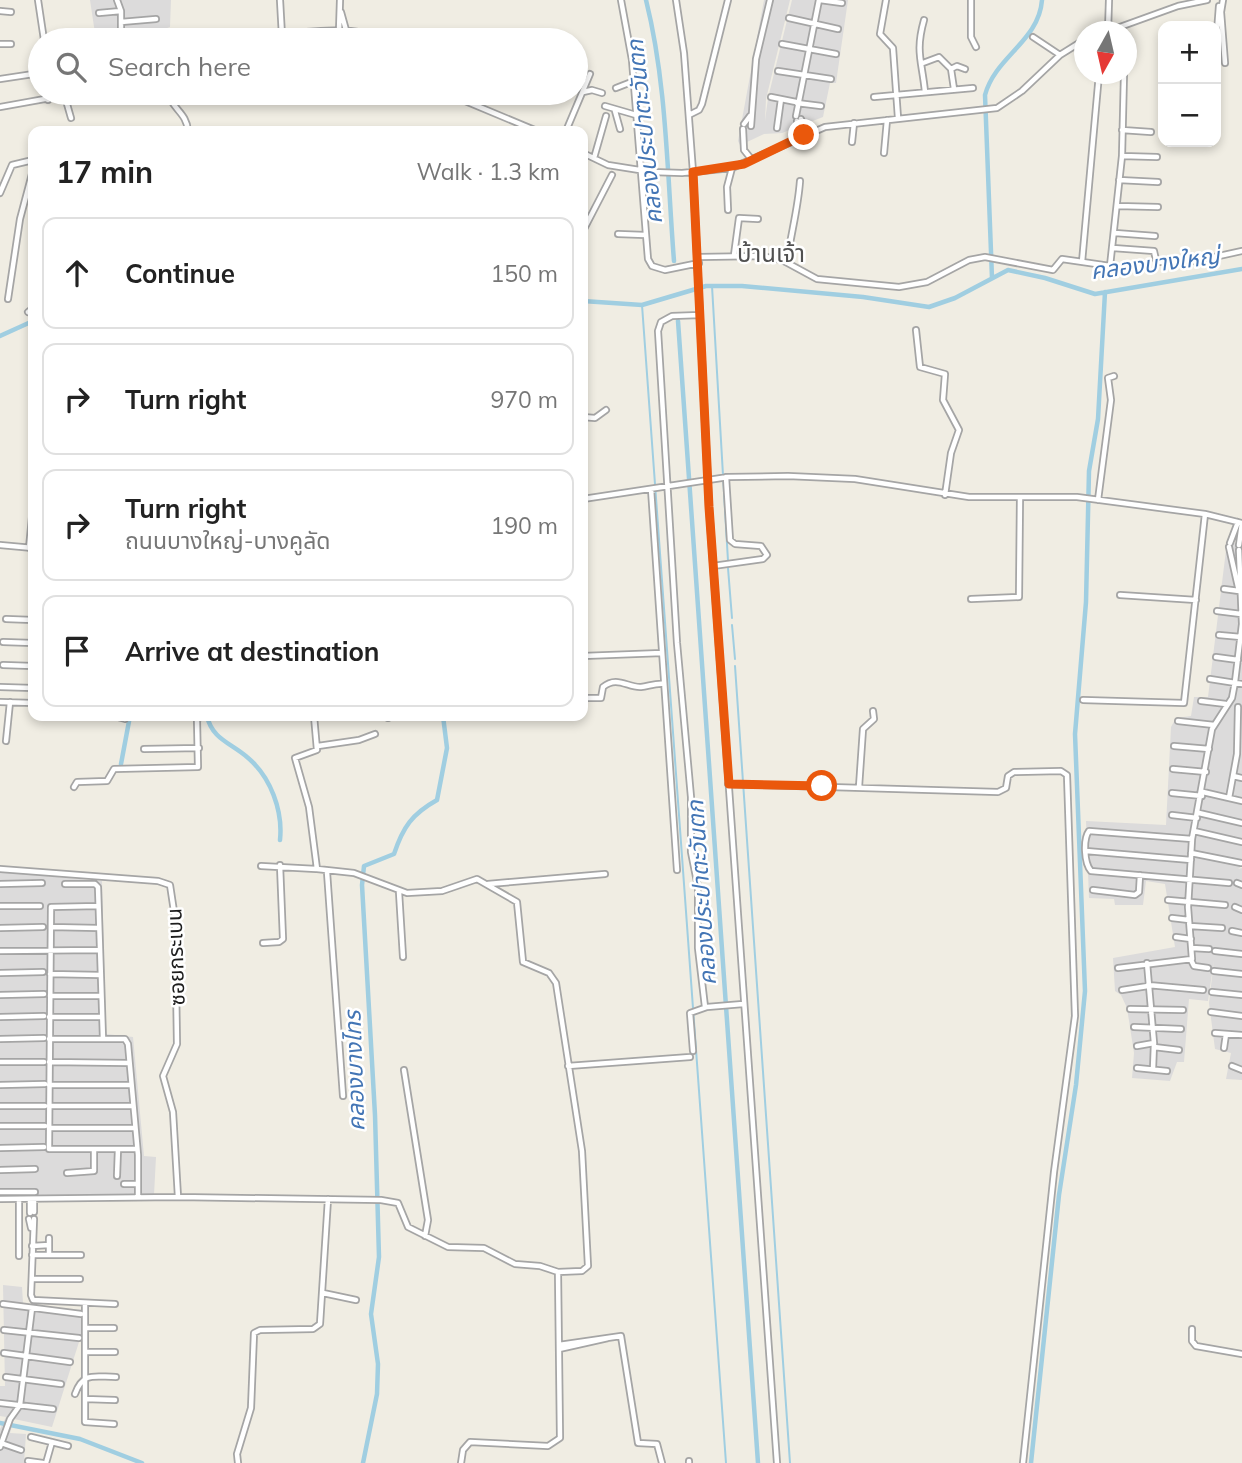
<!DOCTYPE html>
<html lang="en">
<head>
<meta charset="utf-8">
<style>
	body { margin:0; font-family:Mulish,"Noto Sans Thai",sans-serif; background:#f2f2f2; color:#222 }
	.controls { position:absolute; right:21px; top:21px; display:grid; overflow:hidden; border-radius:14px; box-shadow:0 4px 10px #0003 }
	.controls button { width:63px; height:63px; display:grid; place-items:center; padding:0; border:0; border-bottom:2px solid #e0e0e0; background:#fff; color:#222; font:35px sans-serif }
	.compass { position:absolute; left:1074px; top:21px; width:63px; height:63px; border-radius:50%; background:#fff; box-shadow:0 4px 10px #0003; rotate:188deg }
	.stop { position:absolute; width:21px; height:21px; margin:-16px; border:5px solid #ea580c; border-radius:50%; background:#fff }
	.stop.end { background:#ea580c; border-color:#fff; box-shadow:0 2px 7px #0008 }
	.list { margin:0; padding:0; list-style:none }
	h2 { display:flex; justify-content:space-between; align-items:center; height:91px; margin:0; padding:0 28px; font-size:30px }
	h2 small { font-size:23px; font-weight:400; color:#767676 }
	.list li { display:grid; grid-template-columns:46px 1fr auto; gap:21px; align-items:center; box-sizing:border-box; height:112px; margin:0 14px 14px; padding:0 14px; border:2px solid #e0e0e0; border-radius:14px }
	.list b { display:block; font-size:26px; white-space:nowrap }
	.list p { margin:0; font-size:23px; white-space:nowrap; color:#767676 }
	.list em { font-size:23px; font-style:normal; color:#767676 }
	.icon { flex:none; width:38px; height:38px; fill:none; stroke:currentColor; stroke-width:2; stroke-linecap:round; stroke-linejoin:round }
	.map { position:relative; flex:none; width:1242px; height:1463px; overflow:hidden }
	.search { position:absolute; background:#fff; box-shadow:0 4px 10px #0003; left:28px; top:28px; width:560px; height:77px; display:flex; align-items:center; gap:18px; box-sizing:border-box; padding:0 24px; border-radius:38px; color:#767676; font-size:26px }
	.panel { position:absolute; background:#fff; box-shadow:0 4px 10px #0003; left:28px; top:126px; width:560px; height:595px; border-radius:14px }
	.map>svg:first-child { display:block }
	.residential { fill:#dcdbdb }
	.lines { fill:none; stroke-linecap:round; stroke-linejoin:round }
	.stream { stroke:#a0cee1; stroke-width:2 }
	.canal { stroke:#a0cee1; stroke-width:4.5 }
	.minor-casing { stroke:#a5a5a5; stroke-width:8 }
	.minor { stroke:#fff; stroke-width:4.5 }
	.route { stroke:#ea580c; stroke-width:9 }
	.labels { text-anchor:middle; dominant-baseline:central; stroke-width:5; stroke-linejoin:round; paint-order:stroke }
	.street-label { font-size:21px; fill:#1e1e1e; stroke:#fff }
	.water-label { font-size:23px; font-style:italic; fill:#4375b5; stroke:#fff }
	.quarter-label { font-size:24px; fill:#515151; stroke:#fff }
</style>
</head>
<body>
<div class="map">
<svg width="1242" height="1463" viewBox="0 0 1242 1463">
	<rect width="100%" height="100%" fill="#f0ede3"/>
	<path class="residential" d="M90,0h81l-1,27 -23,8v5h-51z
		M764,0h26l-24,99 -1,22 3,-23 24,-98h56l-12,83h-6l-7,34 -41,16 -18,1 -17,8v7l7,7 -7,3 -9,-18z
		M1227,542l15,2v322l-4,3 4,-1v212l-16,-1 5,-26 -16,-4 -6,-46 5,-43 -6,41 -19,-2 -5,63h-7l-7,19 -38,-3 2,-25 -7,-45 -6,-13 -6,-4 -2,-33 62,-11 -10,-63 -19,-3 -3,24h-28l-1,-6 -25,-1 -3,-77 80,4 5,-98 5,-9 15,-2 3,-19h14z
		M0,872l102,9 4,153 27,3 11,119 12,1 -2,38 -154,1z
		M3,1285l19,2 1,16 52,7 9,-1v30l-5,3 -27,85 -38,-8 -4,14 16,1 -2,29h-24v-34l6,-12 -6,-1v-30h5z"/>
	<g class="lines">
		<path class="stream" d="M712,286l16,275
			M642,305l84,1158
			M728,568l4,50
			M732,625l3,34
			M735,666l55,797"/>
		<path class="canal" d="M646,0c21,84 21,174 28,261
			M992,278l-7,-183c10,-38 54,-54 57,-95
			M583,301l59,4 64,-19h36l121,11 66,10 26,-9 53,-28 37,8 50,16 147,-25
			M678,321l80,1142
			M0,336l33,-15
			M207,716c5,23 24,27 40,41 24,20 36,54 33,83
			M121,764l9,-48
			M0,1423l80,16 62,24
			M363,1463l14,-69 1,-30 -7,-50 8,-57 -4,-142 -13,-230 2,-19 30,-12c9,-27 18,-40 43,-54l10,-52 -4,-32
			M1031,1463l28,-268 17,-110 9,-94 -10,-257 11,-132 3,-131 9,-52 7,-127"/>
		<g class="minor-casing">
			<path id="minor" d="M38,0l6,40
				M117,0l4,11v29
				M280,0l2,36
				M621,0l11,60 16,199 4,7 13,4 34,-7
				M676,0l8,53 9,119 16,335 68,956
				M820,0l22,3
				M886,0l-6,34 13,14 5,70
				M971,0v37l5,10
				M1223,0l-2,12 4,51
				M0,11l11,1
				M341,12l5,18
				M99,13l22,-2
				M789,18l49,11
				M924,20c-9,32 -2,41 1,72
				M121,22l35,-3
				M339,31l1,-31
				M1108,31l1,-31
				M1106,32l72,-26 29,-6
				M1217,32l2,-26
				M104,34l18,-2
				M1033,37l27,18
				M236,40c38,-4 117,-19 149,0
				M0,44h11
				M782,44l54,10
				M923,63l16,-6 12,12
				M778,71l53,8
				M0,79l40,-6
				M616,88l18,-7
				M954,89l-3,-20 6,-3 8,3
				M583,92l9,-2 10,3
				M48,93v7
				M168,93c4,16 19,20 20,38
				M446,93l91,38
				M65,97l6,21
				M771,97l25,5
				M874,97l99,-9
				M797,103l24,3
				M605,106l31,9
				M0,107l78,-14
				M615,111l5,18
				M689,115l10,-5 3,-6 26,-104
				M796,116l23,-116
				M801,119l5,15
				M797,121l5,15
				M744,124l6,-8
				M751,126l5,-67 14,-59
				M777,128l4,-29
				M743,129l1,21 8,10
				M1122,130l29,2
				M566,131l24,-57
				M852,142l2,-19
				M583,153l25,12 44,7 30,1 50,-5 93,-41 172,-19 25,-17 38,-36 24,-15
				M884,153l3,-33
				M1122,156l35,1
				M594,158l12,-42
				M1119,180l39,2
				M0,193l12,-28 21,-5
				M1117,206l41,1
				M728,210l-1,-23 5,-19
				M583,231l29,-56
				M1115,233l40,3
				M618,234l27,1
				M1113,248l41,3 2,9 4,2 36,-1 46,-10
				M734,255l5,-37 19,1
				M699,257l62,-1 21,4 35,19 82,8 28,-5 42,-22 16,-3 68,13 9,-11 48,7 12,-110 2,-82
				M787,262c4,-29 11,-53 13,-81
				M1082,262l17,-188
				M8,299l12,-80 13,-49
				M28,312l5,-4
				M700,315l-28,1 -11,6 -3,9 19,312 14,154v55l7,35v61l7,59
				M916,330l4,37 25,7 -2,26 16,30 -8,23 -6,42
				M583,417l12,1 11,-8
				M651,489l26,381
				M583,499l145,-22 60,-1 67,3 114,18h108l128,17 37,9
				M1098,500l13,-100 -3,-22 6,-2
				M1230,543l8,-21
				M0,545l33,3
				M1239,545l3,-22
				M1229,547l9,40
				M29,548l4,-41
				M713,566l50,-7 4,-4 -6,-9 -26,-2 -5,-4 -4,-63
				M1224,589l15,2
				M1120,595l76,5
				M971,599l48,-2 1,-100
				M1217,611l24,3
				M6,619l27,1
				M1219,635l22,2
				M3,642l30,1
				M583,656l79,-3
				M1216,657l22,3
				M3,665l30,1
				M1210,679l32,5
				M0,687l33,1
				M583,698h18l2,-11c14,-12 25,1 38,0 8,-1 15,-4 23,-3
				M1083,700l101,3 21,-189
				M1201,701l25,3
				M0,702l33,1
				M114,716l11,3
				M388,716v2
				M1178,721l36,4
				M6,741l4,-39
				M318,746l41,-6 16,-6
				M1174,746l35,3
				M144,749l55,-1
				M1173,769l33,3
				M1233,776l9,2
				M728,784l270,8 8,-4 2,-12 6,-4 47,-1 6,4 8,241 -21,156 -31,291
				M74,787l3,-5 30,-1 7,-12 84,-2 -1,-47 4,-4
				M859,787l4,-58 11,-10 -1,-8
				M1203,792l39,9
				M1172,793l30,3
				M1229,798l8,-44 1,-47
				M1199,813l43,10
				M1172,815l25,3
				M1194,831l48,11
				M1192,839l-103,-8c-6,8 -5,32 2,40l138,12
				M1086,851l105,9
				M1191,853l50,10
				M261,866l55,3
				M0,869l158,12 12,4 5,33 2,126 -14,32 10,36 5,85
				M327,872l16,224
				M1237,883l5,2
				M0,884l42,-1
				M65,884h30l3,3 5,152h22l3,5 10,111v42
				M488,884l117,-10
				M1093,890l42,5 4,-3 1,-17
				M399,892l4,65
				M1168,900l57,5
				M0,906h40
				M98,906l-47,1 -2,242h88
				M1235,907l7,3
				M1172,918l17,2
				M1190,926l32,2
				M51,927l47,1
				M0,928l43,-1
				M1232,931l10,2
				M1176,937l15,2
				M263,943l16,-1 4,-3 -3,-74
				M1192,948l17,1
				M0,951l98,-1
				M1215,951l27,3
				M1191,960l3,6 14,2
				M1147,963l7,80 -1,26
				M1118,968l74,-9 -4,-52 4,-68 20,-110 20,-31 3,-16 7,-58 -3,-74
				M1214,971l28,3
				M0,973l43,-1
				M50,974l50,1
				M1148,985l55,5
				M1122,990l26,-4
				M1212,992l30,3
				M0,995l44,-1
				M50,996h50
				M1130,1009l53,1
				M1211,1012l31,4
				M0,1017l44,-1
				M49,1017h52
				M1134,1027l47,2
				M1215,1033l27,2
				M0,1039l44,-1
				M49,1039h54
				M1137,1046l17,-3
				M1154,1047l25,3
				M1224,1048l2,-14
				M693,1051l-3,-38 17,-6 36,-3
				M0,1062h44
				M49,1062l80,1
				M568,1066l122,-9
				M1232,1066l10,4
				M1137,1068l30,3
				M404,1070l24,150 -3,16
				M0,1085l45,-1
				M49,1085h82
				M0,1106h45
				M49,1106h84
				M0,1126h45
				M49,1128h85
				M0,1148l44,-1
				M0,1170l35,-1
				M67,1173l27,-2v-22
				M117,1176l1,-27
				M124,1184h14
				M0,1192h35
				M0,1199l178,-2 203,3 17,3 10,24 40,20 36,1 31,16 25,2 18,6 24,-1 6,-5 -6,-115 -26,-168 -7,-10 -26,-11 -6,-60 -40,-23 -35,12 -35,2 -53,-20 -37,-4 -8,-62 -14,-49 22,-8 -3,-34
				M19,1199v57
				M34,1212v-13
				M30,1213v-14
				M29,1219l2,9
				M34,1219l-3,76 2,5 82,4
				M32,1246l17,-1
				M32,1255h49
				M49,1255v-17
				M32,1279h48
				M323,1293l33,7
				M3,1304l78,10
				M85,1304v118l29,2
				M85,1328h29
				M1192,1329v12l4,5 46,8
				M4,1330l75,8
				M559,1345l62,-9 17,107 19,1 5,19
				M559,1349l49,-11
				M85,1352h30
				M4,1353l66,9
				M6,1377l55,7
				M75,1394c8,-23 20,-17 41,-17
				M85,1399l30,1
				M0,1403l53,6
				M31,1437l37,9
				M1,1443l20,7
				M0,1447l10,-28 10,-14 12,-97
				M28,1461l15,2
				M689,1461v2
				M46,1463l6,-21
				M238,1463l-1,-9 14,-46 3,-75 6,-3 53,-1 7,-5 8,-125
				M461,1463l2,-13 7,-8 78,4 12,-8 -2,-166"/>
		</g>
		<use href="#minor" class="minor"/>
	</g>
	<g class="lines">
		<path class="route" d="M804,135l-60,29 -51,8 16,335 20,277 93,2"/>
	</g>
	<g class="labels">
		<g class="street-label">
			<text transform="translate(175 957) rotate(-92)">ซอยกระเบน</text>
		</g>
		<g class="water-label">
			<text transform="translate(644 132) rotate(-96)">คลองประปาตะวันตก</text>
			<text transform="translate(1155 263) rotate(-7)">คลองบางใหญ่</text>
			<text transform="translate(701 893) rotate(-94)">คลองประปาตะวันตก</text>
			<text transform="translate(354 1071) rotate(-92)">คลองบางไทร</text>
		</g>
		<g class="quarter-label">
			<text x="771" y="253">บ้านเจ้า</text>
		</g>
	</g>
</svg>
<div class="controls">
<button>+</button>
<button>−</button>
</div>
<svg class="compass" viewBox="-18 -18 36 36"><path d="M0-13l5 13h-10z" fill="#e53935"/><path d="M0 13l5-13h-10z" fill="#767676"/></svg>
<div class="stop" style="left:822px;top:786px"></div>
<div class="stop end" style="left:804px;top:135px"></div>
<div class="search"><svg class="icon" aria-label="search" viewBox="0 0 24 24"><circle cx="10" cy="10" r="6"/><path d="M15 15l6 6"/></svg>Search here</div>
<section class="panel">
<h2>17 min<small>Walk · 1.3 km</small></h2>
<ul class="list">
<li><svg class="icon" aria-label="ahead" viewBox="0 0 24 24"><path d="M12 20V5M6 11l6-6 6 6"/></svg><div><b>Continue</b></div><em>150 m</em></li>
<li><svg class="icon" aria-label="right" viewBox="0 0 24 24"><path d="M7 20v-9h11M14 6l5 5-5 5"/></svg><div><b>Turn right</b></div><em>970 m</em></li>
<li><svg class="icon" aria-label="right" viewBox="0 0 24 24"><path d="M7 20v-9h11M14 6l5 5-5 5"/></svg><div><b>Turn right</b><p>ถนนบางใหญ่-บางคูลัด</p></div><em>190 m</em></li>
<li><svg class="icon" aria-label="arrive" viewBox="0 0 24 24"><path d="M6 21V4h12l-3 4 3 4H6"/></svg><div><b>Arrive at destination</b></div></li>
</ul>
</section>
</div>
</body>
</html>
